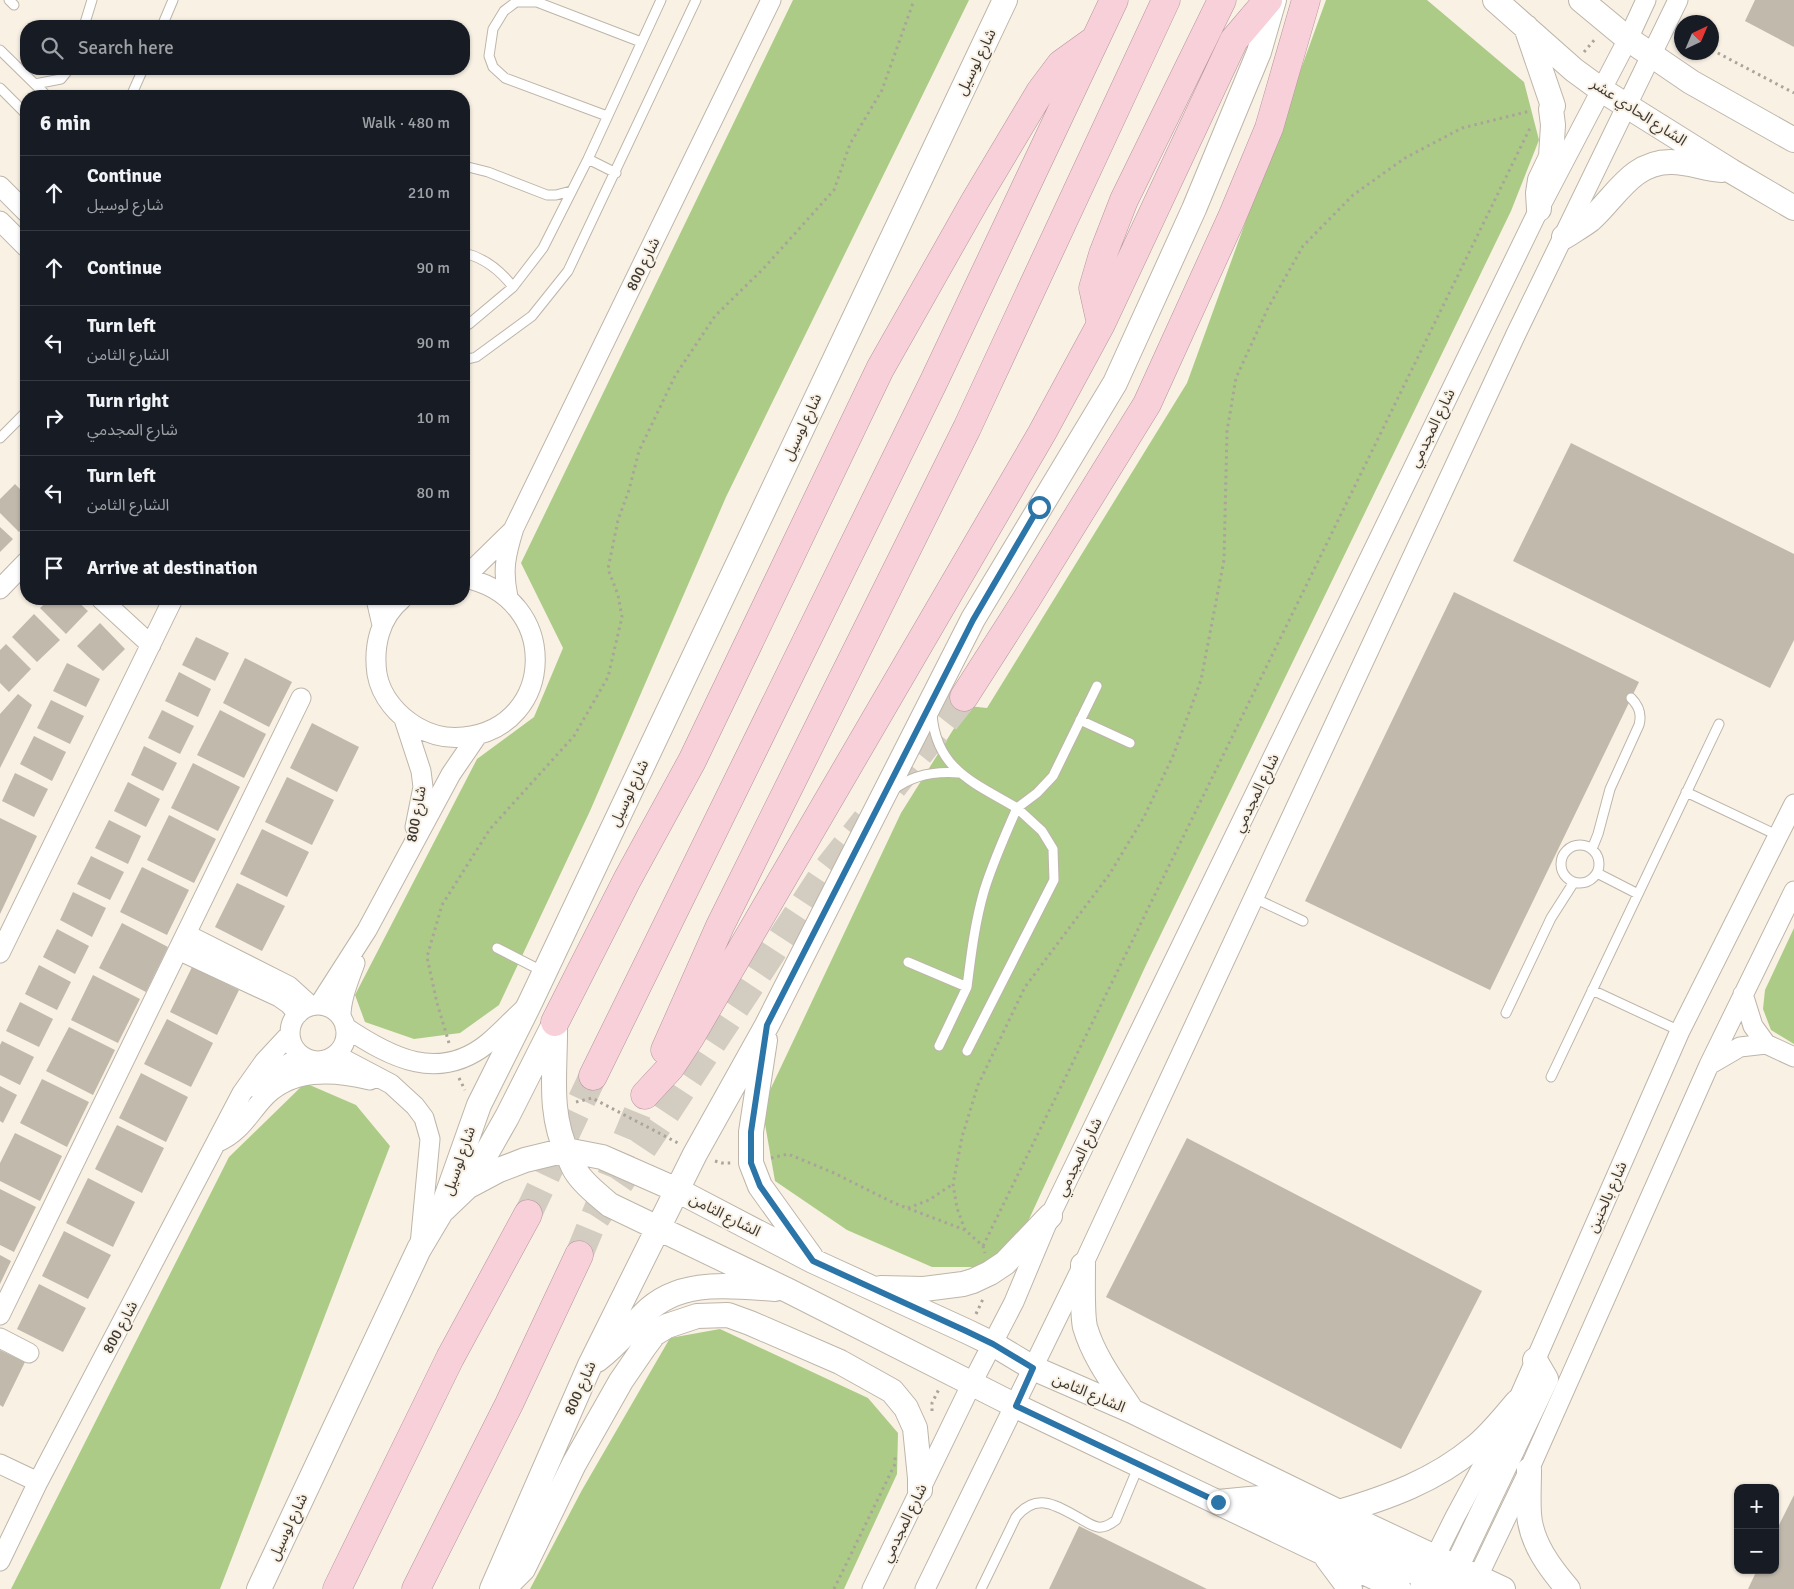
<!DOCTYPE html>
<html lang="en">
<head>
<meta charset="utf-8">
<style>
	body { margin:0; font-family:Signika,"Noto Sans Arabic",sans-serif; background:#20242c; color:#f1f3f6 }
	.controls { position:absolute; right:15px; bottom:15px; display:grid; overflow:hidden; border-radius:10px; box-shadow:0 1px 4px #0004 }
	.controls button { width:45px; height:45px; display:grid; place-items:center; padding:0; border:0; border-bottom:1px solid #363941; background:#171b24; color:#f1f3f6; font:25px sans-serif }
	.compass { position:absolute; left:1674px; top:15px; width:45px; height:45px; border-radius:50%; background:#171b24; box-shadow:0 1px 4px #0004; rotate:44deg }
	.stop { position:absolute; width:15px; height:15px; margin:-11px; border:4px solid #2b75a8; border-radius:50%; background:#fff }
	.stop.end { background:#2b75a8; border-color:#fff; box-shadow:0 1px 5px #0008 }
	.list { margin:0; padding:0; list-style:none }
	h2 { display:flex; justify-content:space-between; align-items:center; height:65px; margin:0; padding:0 20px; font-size:21px }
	h2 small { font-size:16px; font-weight:400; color:#9ea1a6 }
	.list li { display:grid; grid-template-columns:32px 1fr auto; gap:15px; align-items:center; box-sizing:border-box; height:75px; padding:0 20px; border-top:1px solid #363941 }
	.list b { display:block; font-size:19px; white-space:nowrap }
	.list p { margin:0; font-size:16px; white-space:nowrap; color:#9ea1a6 }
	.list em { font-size:16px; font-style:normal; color:#9ea1a6 }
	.icon { flex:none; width:28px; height:28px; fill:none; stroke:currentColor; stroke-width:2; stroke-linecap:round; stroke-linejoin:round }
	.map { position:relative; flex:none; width:1794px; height:1589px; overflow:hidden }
	.search { position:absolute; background:#171b24; box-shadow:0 1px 4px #0004; left:20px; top:20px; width:450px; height:55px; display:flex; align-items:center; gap:12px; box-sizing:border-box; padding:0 18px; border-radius:20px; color:#9ea1a6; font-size:19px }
	.panel { position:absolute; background:#171b24; box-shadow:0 1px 4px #0004; left:20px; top:90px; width:450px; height:515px; border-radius:20px }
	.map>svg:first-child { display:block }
	.green { fill:#accb87 }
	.building { fill:#c1b9ac }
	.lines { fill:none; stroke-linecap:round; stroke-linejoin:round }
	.trunk-tunnel { stroke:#d3ccc1; stroke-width:28; stroke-dasharray:28 14; stroke-linecap:butt }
	.service-casing { stroke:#bdb5a9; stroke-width:11 }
	.minor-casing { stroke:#bdb5a9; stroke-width:21 }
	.tertiary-casing { stroke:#bdb5a9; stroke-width:26 }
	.trunk-casing { stroke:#b5949a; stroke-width:29 }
	.path { stroke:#aaa49a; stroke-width:3; stroke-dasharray:2.5 4; stroke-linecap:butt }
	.service { stroke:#fff; stroke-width:9 }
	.minor { stroke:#fff; stroke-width:19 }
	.tertiary { stroke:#fff; stroke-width:24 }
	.trunk { stroke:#f7d0da; stroke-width:28 }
	.route { stroke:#2b75a8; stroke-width:6 }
	.labels { text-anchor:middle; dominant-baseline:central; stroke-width:4; stroke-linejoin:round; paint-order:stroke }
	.street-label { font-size:15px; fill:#3d3934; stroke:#f9f1e4 }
</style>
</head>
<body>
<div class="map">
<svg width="1794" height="1589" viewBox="0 0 1794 1589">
	<rect width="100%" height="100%" fill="#f9f1e4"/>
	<path class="green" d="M793,0h176l-243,497 -136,314 -91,194 -39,28 -46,6 -49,-17 -10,-27 122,-236 57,-42 29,-69 -42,-85z
		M1326,0h101l97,82 15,58 -28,71 -365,754 -139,302h-75l-85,-37 -72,-49 -13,-74 139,-294 67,-107 19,2 200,-325z
		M1794,928v116l-23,-14 -8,-21 2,-19z
		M305,1083l51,22 34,41 -170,443h-209l218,-432z
		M720,1329l148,69 30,35 -1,41 -53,115h-314l52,-99 88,-152z"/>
	<path class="building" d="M1755,0h39v47l-49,-26z
		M1571,443l223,111v86l-24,48 -257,-127z
		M26,471v10l-5,-5z
		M15,484l11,11v29l-7,8 -19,-19v-14z
		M0,527l13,12 -13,13z
		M1454,592l185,90 -149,308 -185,-89z
		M50,599h25l13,12 -22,23 -26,-26z
		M34,614l26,26 -23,22 -25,-25z
		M100,623l25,26 -22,22 -26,-25z
		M196,637l33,16 -14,28 -33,-16z
		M6,644l25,25 -22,23 -9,-9v-33z
		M245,658l47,24 -23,45 -46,-24z
		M67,663l33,16 -14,28 -33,-16z
		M179,672l32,17 -13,28 -33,-16z
		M18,694l14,11 -32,63v-54z
		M51,700l33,16 -14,28 -33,-16z
		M162,710l32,16 -14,28 -32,-16z
		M220,710l46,24 -22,44 -47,-23z
		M312,723l47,24 -22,45 -47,-24z
		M34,736l32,16 -14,29 -32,-17z
		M144,746l33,17 -14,28 -32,-16z
		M193,763l47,24 -22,44 -47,-23z
		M15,773l33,16 -14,28 -32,-16z
		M287,777l47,23 -22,45 -47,-23z
		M128,782l32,17 -14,28 -32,-16z
		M169,815l47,24 -22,44 -47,-23z
		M0,818l37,18 -37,78z
		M109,820l32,16 -13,28 -33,-16z
		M262,829l47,23 -22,45 -47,-23z
		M91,856l33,16 -14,28 -33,-16z
		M142,867l47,23 -22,45 -47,-23z
		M237,883l48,23 -23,45 -47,-24z
		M73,892l33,16 -14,29 -32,-17z
		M122,923l46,24 -22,45 -47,-24z
		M57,929l32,17 -14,28 -32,-17z
		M39,965l32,17 -14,28 -32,-16z
		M192,967l47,23 -22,45 -47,-23z
		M93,975l47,24 -22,44 -47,-23z
		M20,1002l33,17 -14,28 -33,-16z
		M167,1019l46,24 -22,44 -47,-23z
		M69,1027l46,23 -22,45 -47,-24z
		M2,1041l32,16 -14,28 -20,-10v-30z
		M141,1073l47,24 -22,45 -47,-24z
		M42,1079l47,23 -22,45 -47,-24z
		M0,1086l17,9 -14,28 -3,-2z
		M117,1125l47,23 -22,45 -47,-24z
		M15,1133l47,23 -22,45 -40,-20v-18z
		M1187,1138l295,153 -81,158 -295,-152z
		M88,1178l47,24 -22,45 -47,-24z
		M0,1189l36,18 -22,45 -14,-7z
		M64,1231l47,24 -23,44 -46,-23z
		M0,1255l11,6 -11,23z
		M39,1284l47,24 -23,44 -46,-23z
		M0,1350l25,12 -22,45 -3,-2z
		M1794,1495v94h-46l9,-19h18v-37z
		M1079,1526l128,63h-158z"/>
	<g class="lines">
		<path class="trunk-tunnel" d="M893,787l71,-90
			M528,1214l65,-138
			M596,1218l65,-97 164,-249 41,-52
			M579,1255l59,-144"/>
		<g class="service-casing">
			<path id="service" d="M9,0l5,5
				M84,26l8,-26
				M162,26l11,-26
				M0,50l47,46
				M35,84l26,-5 8,-10
				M0,88l26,26
				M131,96l12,-27
				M607,116l-102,-38 -12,-11 -4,-11 4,-27 11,-18 12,-9h21l104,40
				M588,159l28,14
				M464,166l24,6 59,23h9l15,-4
				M464,253c21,5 36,17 49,34
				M464,327l5,-3 44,-37 30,-39 45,-89 73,-159
				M464,360l12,-3 56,-41 36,-45 128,-271
				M0,438l26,-26
				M932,714c4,56 43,69 85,94l20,-15 16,-17 44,-90
				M1080,720l50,23
				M893,790c19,-15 42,-19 66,-17
				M1686,792l93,44
				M1561 864a19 19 0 1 1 38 0a19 19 0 1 1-38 0Z
				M1592,849l6,-15 12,-45 29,-64c3,-11 0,-19 -8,-27
				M1597,873l41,21
				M1254,898l49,23
				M497,948l47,24
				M908,962l59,25c4,-32 8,-65 17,-96 9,-29 21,-56 33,-83l25,23 11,18 1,31 -87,171
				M1592,990l88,41
				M1506,1013l45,-95 23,-36
				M939,1046l28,-59
				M1551,1077l168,-353
				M981,1589l35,-72c21,-26 41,-11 65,2 5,3 11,7 17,8 7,1 13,-3 18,-7l23,-55"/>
		</g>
		<g class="minor-casing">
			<path id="minor" d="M0,186l26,26
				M0,221l26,26
				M464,578l48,-47
				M0,589l26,-27
				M508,597c-6,-27 -2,-43 6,-69l257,-528
				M101,599l50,46
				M376,599l6,26
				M402,599c-22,18 -29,47 -25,75 4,23 21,42 40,53 14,8 30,12 47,10 93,-10 97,-140 0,-159
				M404,719l17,52 2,16 -8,40
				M186,934l103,52 22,20
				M178,950l101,47 10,7 9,10
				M0,953l173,-354
				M1743,994l10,32 13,18 28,13
				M319,1005l48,-75 84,-156 26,-38
				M290 1033a28 28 0 1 1 56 0a28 28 0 1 1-56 0Z
				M341,1016c0,-18 8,-36 14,-53
				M345,1027c46,31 94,56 143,16 13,-11 24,-23 36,-34
				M336,1055l55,29 24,22 9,12 6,21 -10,106
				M1709,1065l31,-18 26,-3
				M251,1087l20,-14 31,-17
				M218,1142c21,-9 30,-26 44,-42 28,-32 71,-29 108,-20
				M0,1315l301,-617
				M0,1338l29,15
				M0,1464l38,18
				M0,1561l38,-79 204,-389 22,-31 26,-28
				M872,1589l100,-206 42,-81 36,-86 489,-1007 89,-170 18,-39
				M925,1589l158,-324 433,-931 162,-334
				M1419,1589l36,-72 62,-115 163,-371 114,-227
				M1472,1589l57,-119 180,-405 85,-174"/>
		</g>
		<g class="tertiary-casing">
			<path id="tertiary" d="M1495,0l79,70 26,19 131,82 63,37
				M1581,0l47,39 63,43 103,58
				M1526,27l27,79 -2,3 2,16 -2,32 -11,23 -2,13 1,16
				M1564,237c9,-6 18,-11 26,-17 26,-23 42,-59 82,-58 17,0 33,7 50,8
				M555,1022c1,47 -8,89 13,133 3,6 5,13 9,18 8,12 21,22 33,32l179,86 227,115 383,183
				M765,1040l-14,92v31l9,23 51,71
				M468,1186l39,-69 47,-93
				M444,1209l23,-22 32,-17 26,-10 41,-10 36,7 75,33 136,71 153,70 27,13 40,24 99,43 207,101 164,77
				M1083,1265c0,16 -1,49 2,62 9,31 30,58 47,84
				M881,1288l43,1 39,-5 10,-3 17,-8 15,-10 45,-47
				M597,1360c20,-15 30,-29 47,-46 35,-36 86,-28 131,-25
				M1529,1470c0,15 -1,29 0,44 2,29 21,54 39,75
				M1218,1502l42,-4 165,79 18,6 34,-5
				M1339,1512c50,-15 95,-31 136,-65 16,-13 29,-30 42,-45
				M1327,1558l23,31
				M1456,1582v-14l90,-189 -11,-19
				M259,1589l160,-340 22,-37 38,-107 51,-102 475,-1003
				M492,1589l98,-224 105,-211 72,-129 206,-406 142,-236 79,-174 65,-157 15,-52
				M503,1589l20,-20 51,-105 47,-83 24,-35 9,-12 13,-8 30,-10 31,-1 22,8 90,39 52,29 14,17 9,20 5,50v12"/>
		</g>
		<g class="trunk-casing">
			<path id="trunk" d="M1101,324l-8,-36 10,-34 21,-54 98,-200
				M964,697l62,-97 121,-196 85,-187 37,-89 37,-128
				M555,1022l72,-142 65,-119 188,-392 95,-168 65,-109 21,-28 32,-23
				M665,1050l55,-124 247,-498 199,-428
				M593,1076l341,-695 180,-381
				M645,1095l25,-27 21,-32 351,-603 59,-109 133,-284 34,-40
				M337,1589l113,-231 78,-144
				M416,1589l93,-185 70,-149"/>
		</g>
		<path class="path" d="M1712,50l82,43
			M1584,52l12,-14
			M449,1043l-12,-40 -10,-46 15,-52 48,-76 84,-93 34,-59 14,-60 -4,-22 -10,-26 10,-49 11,-30 10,-39 36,-75 40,-60 48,-47 71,-79 16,-46 32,-54 32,-90
			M459,1078l6,12
			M576,1102l16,-4 86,45
			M771,1158l17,-4 46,19 60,30 71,27 18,16 2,7
			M715,1161l7,2h9
			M908,1208l21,-8 24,-16
			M965,1230l-8,-22 -4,-24 9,-47 16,-52 47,-98 84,-112 35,-58 29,-61 28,-76 23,-120 3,-129 9,-53 32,-70 35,-62 50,-51 52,-37 57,-30 68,-17
			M983,1246l548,-1120
			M976,1314l7,-15
			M932,1411v-8l7,-14
			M834,1589l61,-125v-8"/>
		<use href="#service" class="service"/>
		<use href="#minor" class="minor"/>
		<use href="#tertiary" class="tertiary"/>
		<use href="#trunk" class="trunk"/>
	</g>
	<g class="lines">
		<path class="route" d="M1039,507l-66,113 -206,405 -16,107v31l9,23 53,75 153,70 27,13 40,24 -17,38 202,96"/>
	</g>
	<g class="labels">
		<g class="street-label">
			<text transform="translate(976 62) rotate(-64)">شارع لوسيل</text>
			<text transform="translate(1639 112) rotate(33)">الشارع الحادي عشر</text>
			<text transform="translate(643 264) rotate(-64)">شارع 800</text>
			<text transform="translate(802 427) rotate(-65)">شارع لوسيل</text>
			<text transform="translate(1432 428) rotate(-64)">شارع المجدمي</text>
			<text transform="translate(629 793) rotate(-65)">شارع لوسيل</text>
			<text transform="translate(1256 793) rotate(-64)">شارع المجدمي</text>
			<text transform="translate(416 814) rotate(-80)">شارع 800</text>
			<text transform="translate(1079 1157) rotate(-64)">شارع المجدمي</text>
			<text transform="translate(459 1161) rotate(-71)">شارع لوسيل</text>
			<text transform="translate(1607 1197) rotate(-66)">شارع بالحنين</text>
			<text transform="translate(725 1215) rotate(27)">الشارع الثامن</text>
			<text transform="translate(120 1327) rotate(-62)">شارع 800</text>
			<text transform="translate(580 1388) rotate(-66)">شارع 800</text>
			<text transform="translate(1089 1393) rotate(23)">الشارع الثامن</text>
			<text transform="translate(904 1523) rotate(-64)">شارع المجدمي</text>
			<text transform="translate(288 1527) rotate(-65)">شارع لوسيل</text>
		</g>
	</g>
</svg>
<div class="controls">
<button>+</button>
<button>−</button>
</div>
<svg class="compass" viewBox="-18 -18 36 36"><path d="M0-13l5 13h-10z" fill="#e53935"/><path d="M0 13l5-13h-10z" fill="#9ea1a6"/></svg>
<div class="stop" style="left:1039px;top:507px"></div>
<div class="stop end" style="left:1218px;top:1502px"></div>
<div class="search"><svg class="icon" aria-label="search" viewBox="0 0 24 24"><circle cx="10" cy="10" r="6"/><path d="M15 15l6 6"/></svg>Search here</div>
<section class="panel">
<h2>6 min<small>Walk · 480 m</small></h2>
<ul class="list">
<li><svg class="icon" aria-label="ahead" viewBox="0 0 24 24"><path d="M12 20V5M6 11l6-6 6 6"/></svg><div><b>Continue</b><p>شارع لوسيل</p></div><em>210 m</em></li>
<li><svg class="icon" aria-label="ahead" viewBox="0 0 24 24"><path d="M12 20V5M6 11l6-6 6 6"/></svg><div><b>Continue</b></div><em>90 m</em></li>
<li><svg class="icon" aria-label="left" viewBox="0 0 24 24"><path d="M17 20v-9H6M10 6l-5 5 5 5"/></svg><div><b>Turn left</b><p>الشارع الثامن</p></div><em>90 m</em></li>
<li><svg class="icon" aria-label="right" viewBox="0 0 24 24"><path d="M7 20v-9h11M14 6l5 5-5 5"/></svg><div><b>Turn right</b><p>شارع المجدمي</p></div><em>10 m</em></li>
<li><svg class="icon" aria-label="left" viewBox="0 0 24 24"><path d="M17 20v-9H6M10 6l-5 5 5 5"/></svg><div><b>Turn left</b><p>الشارع الثامن</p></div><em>80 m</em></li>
<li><svg class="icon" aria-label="arrive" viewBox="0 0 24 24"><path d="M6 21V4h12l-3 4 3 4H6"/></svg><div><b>Arrive at destination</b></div></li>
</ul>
</section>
</div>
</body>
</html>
